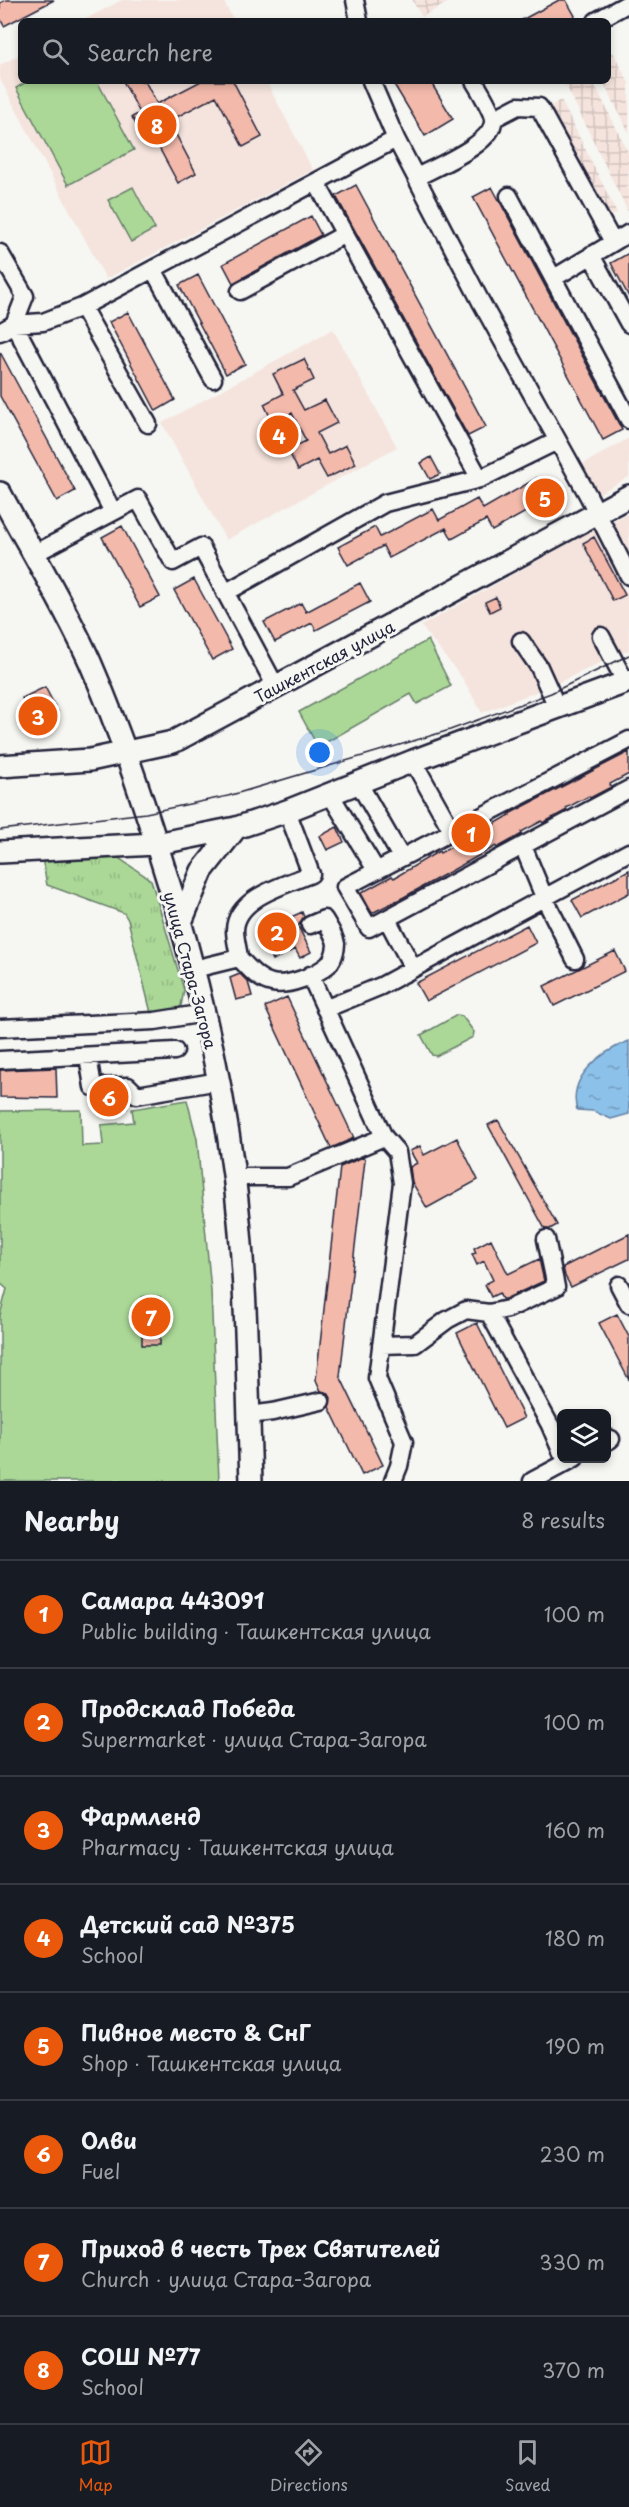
<!DOCTYPE html>
<html lang="en">
<head>
<meta charset="utf-8">
<style>
	body { margin:0; font-family:"Playpen Sans",sans-serif; background:#20242c; color:#f1f3f6 }
	.controls { position:absolute; right:18px; bottom:18px; display:grid; overflow:hidden; border-radius:9px; box-shadow:0 3px 9px #0003 }
	.controls button { width:54px; height:54px; display:grid; place-items:center; padding:0; border:0; border-bottom:2px solid #363941; background:#171b24; color:#f1f3f6; font:30px sans-serif }
	.you { position:absolute; left:320px; top:753px; width:21px; height:21px; margin:-15px; border:4px solid #fff; border-radius:50%; background:#1a73e8; box-shadow:0 0 0 9px #1a73e833 }
	.badge { display:grid; place-items:center; width:39px; height:39px; border-radius:50%; background:#ea580c; color:#fff; font-size:20px; font-weight:700 }
	.pin { position:absolute; translate:-50% -50%; border:3px solid #fff; box-shadow:0 2px 6px #0006 }
	.list { margin:0; padding:0; list-style:none }
	h2 { display:flex; justify-content:space-between; align-items:center; height:78px; margin:0; padding:0 24px; font-size:26px }
	h2 small { font-size:20px; font-weight:400; color:#9ea1a6 }
	.list li { display:grid; grid-template-columns:39px 1fr auto; gap:18px; align-items:center; box-sizing:border-box; height:108px; padding:0 24px; border-top:2px solid #363941 }
	.list b { display:block; font-size:22px; white-space:nowrap }
	.list p { margin:0; font-size:20px; white-space:nowrap; color:#9ea1a6 }
	.list em { font-size:20px; font-style:normal; color:#9ea1a6 }
	.icon { flex:none; width:33px; height:33px; fill:none; stroke:currentColor; stroke-width:2; stroke-linecap:round; stroke-linejoin:round }
	.map { position:relative; flex:none; width:629px; height:1481px; overflow:hidden }
	.search { position:absolute; background:#171b24; box-shadow:0 3px 9px #0003; left:18px; right:18px; top:18px; height:66px; display:flex; align-items:center; gap:15px; box-sizing:border-box; padding:0 21px; border-radius:9px; color:#9ea1a6; font-size:22px }
	.sheet { height:942px; background:#171b24 }
	nav { display:flex; justify-content:space-around; align-items:center; box-sizing:border-box; height:84px; border-top:2px solid #363941; background:#171b24; font-size:16px; color:#9ea1a6 }
	nav a { display:grid; justify-items:center; gap:3px }
	nav .on { color:#ea580c }
	.map>svg:first-child { display:block }
	.built { fill:#f5e4dd }
	.industrial { fill:url(#industrial-grid) }
	.grass { fill:url(#grass-tufts); stroke:#667d69; stroke-width:1.5 }
	.park { fill:#abd897; stroke:#667d69; stroke-width:1.5 }
	.water { fill:url(#water-ripples); stroke:#6281a3; stroke-width:1.5 }
	.building { fill:#f3baab; stroke:#22223b; stroke-width:1.5 }
	.lines { fill:none; stroke-linecap:round; stroke-linejoin:round }
	.minor-casing { stroke:#22223b; stroke-width:21 }
	.major-casing { stroke:#22223b; stroke-width:26 }
	.minor { stroke:#f6f6f2; stroke-width:16 }
	.major { stroke:#f6f6f2; stroke-width:21 }
	.tram { stroke:#22223b; stroke-width:1.5 }
	.labels { text-anchor:middle; dominant-baseline:central; stroke-width:6; stroke-linejoin:round; paint-order:stroke }
	.street-label { font-size:16px; fill:#22223b; stroke:#f6f6f2 }
</style>
</head>
<body>
<div class="map">
<svg width="629" height="1481" viewBox="0 0 629 1481">
	<defs>
		<pattern id="industrial-grid" width="8" height="8" patternUnits="userSpaceOnUse" patternTransform="scale(1.5)"><rect width="8" height="8" fill="#f5e4dd"/><path d="M0 4h8M4 0v8" fill="none" stroke="#d2c3bf"/></pattern>
		<pattern id="grass-tufts" width="24" height="20" patternUnits="userSpaceOnUse" patternTransform="scale(1.5)"><rect width="24" height="20" fill="#abd897"/><path d="M3 7l-1-3M5 7V3M7 7l1-3M15 17l-1-3M17 17v-4M19 17l1-3" fill="none" stroke="#93b983"/></pattern>
		<pattern id="water-ripples" width="26" height="14" patternUnits="userSpaceOnUse" patternTransform="scale(1.5)"><rect width="26" height="14" fill="#8cc1e9"/><path d="M2 4q2-2 4 0t4 0M15 11q2-2 4 0t4 0" fill="none" stroke="#729cbe"/></pattern>
	</defs>
	<rect width="100%" height="100%" fill="#f6f6f2"/>
	<filter id="ink" filterUnits="userSpaceOnUse"><feTurbulence type="fractalNoise" baseFrequency=".0167" numOctaves="2"/><feDisplacementMap in="SourceGraphic" scale="12" xChannelSelector="R" yChannelSelector="G"/><feConvolveMatrix kernelMatrix="1 2 1 2 8 2 1 2 1" color-interpolation-filters="sRGB"/></filter>
	<g filter="url(#ink)">
		<path class="built" d="M122,0h101l11,21h-152z
			M21,54v27h245l47,89 -207,109 -106,-200v-14z
			M333,329l64,118 -171,93 -64,-117z
			M629,438v39l-33,18 -16,-29z
			M629,513v53l-22,-42z
			M594,529l35,69v52l-81,37 -66,26 -19,-34 -42,-53z"/>
		<path class="industrial" d="M412,0h40l-30,17z
			M613,52l16,31v50l-26,-52h5v-26z
			M570,81h23l36,73 -1,58 -63,-129z
			M561,100l56,113 -11,6 -56,-113z"/>
		<path class="grass" d="M98,853l19,4 34,23 33,110 -3,16 -5,4 -25,3 -23,-93 -4,-7 -77,-28 -5,-27z"/>
		<path class="park" d="M28,81h69l37,69 -66,35 -52,-97z
			M133,187l22,42 -24,13 -23,-42z
			M428,640l23,46 -34,18 -6,-10 -93,53 -19,-35z
			M457,1015l5,1 12,16 -1,5 -37,19 -4,-1 -11,-20z
			M187,1100l10,39 14,152 8,190h-219v-166l7,-26 -7,-6v-172l81,-1 1,36 21,-1 -2,-20 33,-3 -2,-13z"/>
		<path class="water" d="M629,1041v73l-18,5 -18,-8 -16,-1c-10,-33 24,-58 52,-69z"/>
		<path class="building" d="M6,0h48l-50,26 -4,-8v-15z
			M559,0h7l9,16 -10,5h-45z
			M123,81h22l12,23 44,-23h32l29,56 -19,10 -27,-51 -47,25 27,52 -18,10 -28,-52 -8,4 -10,-18 8,-4z
			M392,81h38l23,38 -28,17z
			M356,185l130,242 -18,9 -132,-240z
			M492,187l130,243 -19,10 -130,-243z
			M311,216l10,19 -88,48 -10,-19z
			M629,253v44l-18,-34z
			M198,275l47,89 -19,10 -47,-89z
			M128,312l47,88 -19,11 -47,-89z
			M0,352l75,139 -18,10 -57,-105z
			M304,359l10,21 -21,10 11,20 21,-10 12,23 -20,10 11,21 18,-9 10,19 -29,14 -10,-18 -19,10 -10,-20 18,-9 -14,-28 -19,10 -9,-19 19,-10 -10,-20z
			M431,457l9,17 -10,5 -9,-16z
			M537,478l12,21 -57,32 -6,-11 -34,19 -6,-11 -57,30 -6,-12 -35,19 -10,-18 37,-20 5,10 53,-28 6,11 38,-21 6,10z
			M122,526l38,71 -20,10 -38,-70z
			M594,537l31,58 -12,6 -30,-58z
			M194,579l38,70 -20,11 -38,-70z
			M360,583l10,19 -54,28 -4,-7 -37,19 -11,-20 37,-19 5,9z
			M496,597l4,10 -10,5 -5,-10z
			M45,687l13,25 -24,12 -12,-26z
			M629,752v22l-19,10 1,3 -21,11 -1,-2 -23,12 1,2 -24,13 -1,-2 -21,11 1,2 -25,14 -1,-2 -92,51 -32,16 -11,-20 31,-17 2,2 45,-27 1,2 23,-12 -1,-3 23,-12 1,3 24,-14 -1,-1z
			M337,827l7,15 -17,8 -7,-14z
			M629,870v23l-47,25 -10,-18z
			M302,912l2,5 -6,9 13,26 -11,6 -5,-9 -22,11 -5,-11 8,-4 -13,-26 10,-5 5,9z
			M527,925l9,18 -110,58 -10,-18z
			M615,951l10,20 -71,35 -10,-20z
			M240,974l8,8 4,14 -16,4 -6,-22z
			M287,997l67,141 -23,10 -66,-141z
			M56,1068l1,30 -57,-1v-27z
			M92,1097h32l3,11 -20,2 -1,-8 -13,1z
			M498,1120l59,105 -7,4h-5l-57,-104z
			M457,1138l21,42 -51,28 -15,-26 -2,-15 7,-4 -7,-12 10,-5 4,9z
			M363,1157l2,3 -25,216 43,89 -21,10 -33,-68 2,-9 -3,-5 -7,-2 -5,-11 24,-213z
			M629,1234v25l-58,28 -6,-11 -2,-9z
			M491,1239l17,35 31,-15 5,22 -39,18h-3l-3,-6 -8,4 -6,-13 8,-4 -9,-19 -7,4 -5,-11 4,-1 -2,-5z
			M142,1297h18v11h7v18l-7,1v18h-18v-18h-7v-19h6z
			M617,1314l12,23v43l-30,-57z
			M477,1323l47,95 -20,10 -47,-95z"/>
		<g class="lines">
			<g class="minor-casing">
				<path id="minor" d="M355,0l4,21
					M596,21l33,-18
					M371,81l25,58 85,163 108,195 40,79
					M493,119l25,-13 21,1 74,135
					M417,177c18,-10 79,-34 76,-58 -1,-8 -14,-30 -19,-38
					M316,182l164,297
					M509,196l120,224
					M0,253l25,43 -11,28 99,188
					M591,255l38,69
					M153,269l60,110
					M554,278l75,-45
					M240,291l105,-57
					M82,307l66,117
					M0,332l14,-8 29,-2 39,-15 314,-168
					M34,554l104,-55 35,63 28,-15 75,140
					M225,593l160,-90 95,-24 77,-38
					M601,636l25,47
					M521,641l18,26 19,42
					M629,740l-284,147 24,41 260,-139
					M413,761l39,70
					M358,782l43,75
					M330,794l46,76
					M523,846l21,51 31,62
					M387,919l26,49
					M239,958c10,10 19,22 33,25 16,4 44,-8 56,-18 5,-5 8,-14 8,-21 -1,-8 -8,-18 -12,-25l-14,6
					M194,969l45,-11c-1,-9 -4,-19 -4,-28 1,-33 51,-45 76,-56l-24,-63
					M310,975l74,162 13,15 5,31 -25,195 27,64 -5,24 -6,15
					M325,1009l56,-23 248,-134
					M0,1028l155,-7 50,-8
					M88,1056l5,31 35,-1 9,9 82,-14
					M0,1060l175,-9
					M234,1177h54l96,-40
					M619,1285l10,19
					M489,1313l61,112 12,28
					M381,1345l34,-1 32,-24 19,-10 23,3 19,-4 48,-22 -10,-48
					M249,1415l24,-3 48,-11
					M606,1442l5,-3
					M532,1481l43,-23"/>
			</g>
			<g class="major-casing">
				<path id="major" d="M0,493c30,56 64,111 90,169 27,62 49,126 69,190 34,106 61,213 75,323 13,101 13,204 17,306
					M0,766l90,-6 83,-18 456,-246
					M0,852l156,-8 80,-16 51,-17 126,-50 216,-80
					M181,922l21,-51 34,-43"/>
			</g>
			<use href="#minor" class="minor"/>
			<use href="#major" class="major"/>
			<path class="tram" d="M0,830l146,-17 82,-17 222,-66 101,-37 78,-38"/>
		</g>
	</g>
	<g class="labels">
		<g class="street-label">
			<text transform="translate(324 661) rotate(-28)">Ташкентская улица</text>
			<text transform="translate(191 970) rotate(75)">улица Стара-Загора</text>
		</g>
	</g>
</svg>
<div class="controls">
<button><svg class="icon" aria-label="layers" viewBox="0 0 24 24"><path d="M12 4l9 5-9 5-9-5zM3 14l9 5 9-5"/></svg></button>
</div>
<div class="you"></div>
<div class="pin badge" style="left:471px;top:833px">1</div>
<div class="pin badge" style="left:277px;top:932px">2</div>
<div class="pin badge" style="left:38px;top:716px">3</div>
<div class="pin badge" style="left:279px;top:435px">4</div>
<div class="pin badge" style="left:545px;top:498px">5</div>
<div class="pin badge" style="left:109px;top:1097px">6</div>
<div class="pin badge" style="left:151px;top:1317px">7</div>
<div class="pin badge" style="left:157px;top:125px">8</div>
<div class="search"><svg class="icon" aria-label="search" viewBox="0 0 24 24"><circle cx="10" cy="10" r="6"/><path d="M15 15l6 6"/></svg>Search here</div>
</div>
<section class="sheet">
<h2>Nearby<small>8 results</small></h2>
<ul class="list">
<li><span class="badge">1</span><div><b>Самара 443091</b><p>Public building · Ташкентская улица</p></div><em>100 m</em></li>
<li><span class="badge">2</span><div><b>Продсклад Победа</b><p>Supermarket · улица Стара-Загора</p></div><em>100 m</em></li>
<li><span class="badge">3</span><div><b>Фармленд</b><p>Pharmacy · Ташкентская улица</p></div><em>160 m</em></li>
<li><span class="badge">4</span><div><b>Детский сад №375</b><p>School</p></div><em>180 m</em></li>
<li><span class="badge">5</span><div><b>Пивное место &amp; СнГ</b><p>Shop · Ташкентская улица</p></div><em>190 m</em></li>
<li><span class="badge">6</span><div><b>Олви</b><p>Fuel</p></div><em>230 m</em></li>
<li><span class="badge">7</span><div><b>Приход в честь Трех Святителей</b><p>Church · улица Стара-Загора</p></div><em>330 m</em></li>
<li><span class="badge">8</span><div><b>СОШ №77</b><p>School</p></div><em>370 m</em></li>
</ul>
</section>
<nav>
<a class="on"><svg class="icon" aria-label="map" viewBox="0 0 24 24"><path d="M3 6l6-2 6 2 6-2v14l-6 2-6-2-6 2zM9 4v14M15 6v14"/></svg>Map</a>
<a><svg class="icon" aria-label="directions" viewBox="0 0 24 24"><path d="M12 3l9 9-9 9-9-9zM9 14v-3h6M13 9l2 2-2 2"/></svg>Directions</a>
<a><svg class="icon" aria-label="saved" viewBox="0 0 24 24"><path d="M7 4h10v16l-5-4-5 4z"/></svg>Saved</a>
</nav>
</body>
</html>
